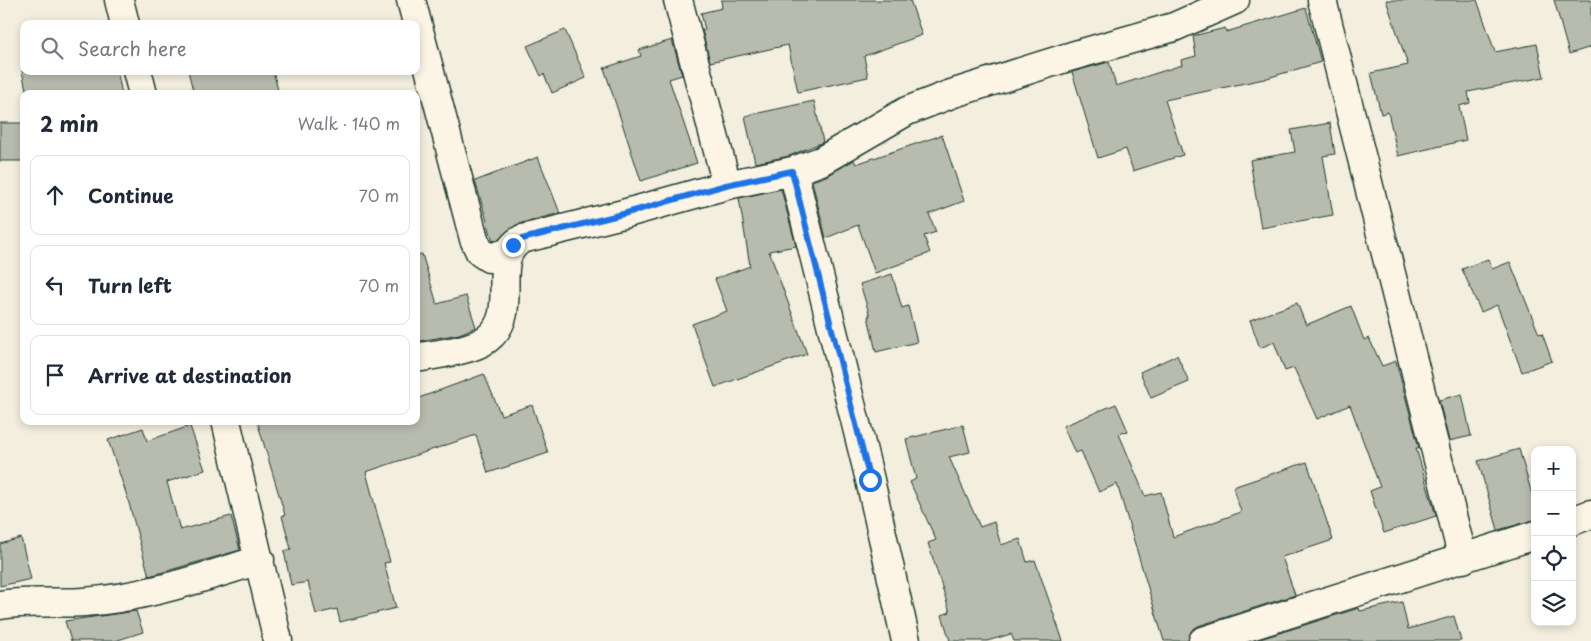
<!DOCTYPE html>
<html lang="en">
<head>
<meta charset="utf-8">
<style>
	body { margin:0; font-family:"Playpen Sans",sans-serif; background:#f2f2f3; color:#1f2937 }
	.controls { position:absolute; right:15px; bottom:15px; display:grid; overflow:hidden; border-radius:10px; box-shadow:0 2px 8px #0003 }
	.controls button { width:45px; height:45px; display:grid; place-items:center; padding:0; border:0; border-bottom:1px solid #e0e1e3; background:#fff; color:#1f2937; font:25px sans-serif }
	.stop { position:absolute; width:15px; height:15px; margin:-11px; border:4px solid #1a73e8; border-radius:50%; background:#fff }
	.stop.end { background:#1a73e8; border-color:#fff; box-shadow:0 1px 5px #0008 }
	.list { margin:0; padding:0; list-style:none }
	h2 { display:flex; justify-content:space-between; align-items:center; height:65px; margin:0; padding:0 20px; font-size:21px }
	h2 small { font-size:16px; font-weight:400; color:#747a83 }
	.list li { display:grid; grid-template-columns:32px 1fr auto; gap:15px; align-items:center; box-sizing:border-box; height:80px; margin:0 10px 10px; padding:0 10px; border:1px solid #e0e1e3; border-radius:10px }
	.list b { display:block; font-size:19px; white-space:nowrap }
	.list em { font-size:16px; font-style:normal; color:#747a83 }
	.icon { flex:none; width:28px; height:28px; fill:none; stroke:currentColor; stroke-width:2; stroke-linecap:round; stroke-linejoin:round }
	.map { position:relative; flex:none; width:1591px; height:641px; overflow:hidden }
	.search { position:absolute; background:#fff; box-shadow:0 2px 8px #0003; left:20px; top:20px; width:400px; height:55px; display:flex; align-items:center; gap:12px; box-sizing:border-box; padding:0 18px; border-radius:10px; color:#747a83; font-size:19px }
	.panel { position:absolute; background:#fff; box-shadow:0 2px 8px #0003; left:20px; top:90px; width:400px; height:335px; border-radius:10px }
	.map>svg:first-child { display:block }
	.building { fill:#b8bcae; stroke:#1f3d34 }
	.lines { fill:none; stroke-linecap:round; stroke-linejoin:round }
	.street-casing { stroke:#1f3d34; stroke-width:31 }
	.street { stroke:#fcf5e5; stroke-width:28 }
	.route { stroke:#1a73e8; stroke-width:6 }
</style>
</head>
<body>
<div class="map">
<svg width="1591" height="641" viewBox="0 0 1591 641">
	<rect width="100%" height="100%" fill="#f3eede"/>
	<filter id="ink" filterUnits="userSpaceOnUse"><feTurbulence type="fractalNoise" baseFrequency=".02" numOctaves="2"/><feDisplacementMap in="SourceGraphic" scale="10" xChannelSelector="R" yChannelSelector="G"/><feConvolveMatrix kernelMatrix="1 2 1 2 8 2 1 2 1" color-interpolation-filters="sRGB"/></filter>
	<g filter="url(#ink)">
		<path class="building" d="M721,0h189l12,35 -58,21 4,21 -70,15 -10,-47 -78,17 -8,-32h3l-4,-17 21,-5z
			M1386,0h91l18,52 42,-8 7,33 -76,15 2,11 -11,3 7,34 -68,16 -10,-44 -7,2 -10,-41 37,-8z
			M1554,0h37v47l-22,7z
			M1306,8l15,54 -57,17 -99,21 18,55 -50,16 -7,-22 -28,9 -26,-86 37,-10 7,24 66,-21 -1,-5 15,-4 -3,-20 32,-8 1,4z
			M565,30l21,48 -34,15 -8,-19 -3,2 -14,-30z
			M672,40l10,35 -13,4 28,84 -56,18 -37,-113 37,-12 -2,-6z
			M22,71h95l5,23h-95z
			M188,71h85l6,23h-85z
			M814,101l9,41 -34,14 -34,7 -10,-47z
			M0,123h24v38h-24z
			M1330,123l5,31 -12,2 10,59 -72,13 -11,-68 45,-8 -4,-22z
			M942,135l22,66 -35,13 7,18 -12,4 6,17 -55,20 -17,-48 -32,13 -14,-57 17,-6 25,-15 2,4z
			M538,157l22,56 -42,11 -19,15 -6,2 -18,-60z
			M781,189l15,57 -27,5 38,103 -92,33 -23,-63 35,-13 -12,-32 35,-13 -11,-68z
			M422,254l15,50 29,-8 10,31 -17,7 -39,7 -4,-12v-74z
			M1488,259l4,10 18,-7 29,72 3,-1 10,28 -30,11 -25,-67 -16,7 -19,-43z
			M892,274l10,34 6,-2 9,36 -41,10 -8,-36h2l-10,-32z
			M1297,303l9,22 45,-19 13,34 5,-2 13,28 14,-5 23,87h-3l20,68 -52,17 -14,-42 10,-4 -30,-82 -33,14 -23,-51 -9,3 -11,-29 -14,6 -10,-28z
			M1177,355l12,27 -38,16 -11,-26z
			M484,374l17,41 31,-10 16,48 -60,20 -12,-38 -110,37 24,90 -6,1 12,45 -56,14 -3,-13 -21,5 -8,-32 -17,3 -7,-34 7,-2 -9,-33 3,-1 -28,-94h159v-22z
			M1462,394l9,42 -22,5 -10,-41z
			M1116,404l12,27 -9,3 26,62 16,-4 12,45 68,-25 -8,-25 74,-25 26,78 -51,17 13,38 -97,31 -7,5 -3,10h-24l-47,-157 -18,8 -18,-41 -6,2 -12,-27z
			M963,425l7,27 -21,5 31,70 14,-5 7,23 19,-6 7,23 8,-2 28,81h-49l-3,-7 -24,7h-37l-8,-26 8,-3 -22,-69 8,-3 -26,-58 6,-3 -10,-40z
			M190,426l15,44 -38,12 13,48 51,-14 9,34 -91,26 -22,-80 -19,-56 35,-12 4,13z
			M1519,449l16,56v15l-37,10 -20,-69z
			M21,538l10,41 -31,7v-42z
			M1402,602l6,27 46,-13 7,25h-207l105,-33 1,3z
			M136,611l7,21 -28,9h-44l-6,-20z"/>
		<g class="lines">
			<g class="street-casing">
				<path id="street" d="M119,0l6,24
					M411,0l63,239 6,13 9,6 18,-5
					M678,0l49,185
					M1322,0l141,559
					M137,71l6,23
					M793,171l77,309 36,161
					M416,358c20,-4 55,-7 71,-19 36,-27 -1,-80 35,-100l101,-25 104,-29 66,-14 28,-10 86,-50 44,-17 121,-38 102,-29 61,-27
					M226,421l52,220
					M1572,521l19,-7
					M0,605c28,-5 56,-1 84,-3 60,-4 119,-25 176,-42
					M1203,641l332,-106"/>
			</g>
			<use href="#street" class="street"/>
		</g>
	</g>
	<g class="lines" filter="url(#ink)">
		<path class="route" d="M513,245l9,-6 101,-25 103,-29 66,-14 78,309"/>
	</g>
</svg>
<div class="controls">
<button>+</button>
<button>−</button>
<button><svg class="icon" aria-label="locate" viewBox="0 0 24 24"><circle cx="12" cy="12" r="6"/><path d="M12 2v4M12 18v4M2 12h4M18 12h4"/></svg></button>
<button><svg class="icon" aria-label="layers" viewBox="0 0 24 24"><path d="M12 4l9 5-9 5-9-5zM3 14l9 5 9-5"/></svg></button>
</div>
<div class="stop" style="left:870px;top:480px"></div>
<div class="stop end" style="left:513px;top:245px"></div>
<div class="search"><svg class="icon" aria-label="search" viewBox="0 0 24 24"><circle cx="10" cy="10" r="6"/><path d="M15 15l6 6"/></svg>Search here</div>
<section class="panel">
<h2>2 min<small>Walk · 140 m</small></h2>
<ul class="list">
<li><svg class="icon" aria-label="ahead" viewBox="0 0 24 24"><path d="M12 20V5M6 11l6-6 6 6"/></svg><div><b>Continue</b></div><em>70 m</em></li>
<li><svg class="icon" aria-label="left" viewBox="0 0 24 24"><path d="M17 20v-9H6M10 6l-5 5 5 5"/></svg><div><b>Turn left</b></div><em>70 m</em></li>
<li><svg class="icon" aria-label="arrive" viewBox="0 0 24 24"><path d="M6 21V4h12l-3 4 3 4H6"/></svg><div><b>Arrive at destination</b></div></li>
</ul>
</section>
</div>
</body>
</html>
